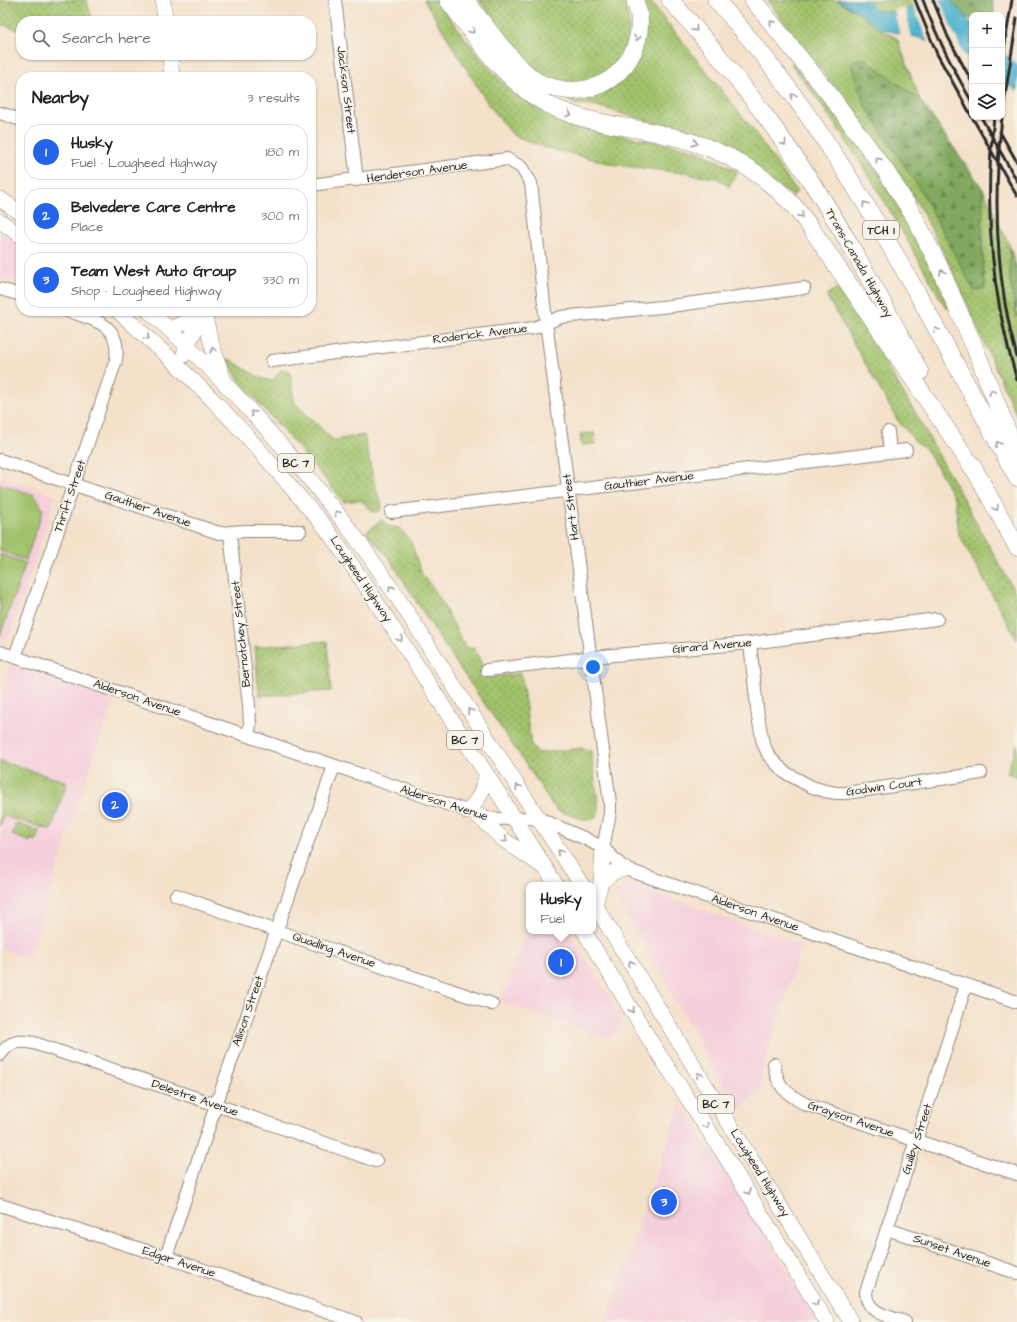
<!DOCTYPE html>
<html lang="en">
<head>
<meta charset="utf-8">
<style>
	body { margin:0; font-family:"Architects Daughter",sans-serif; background:#f2f2f2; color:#222 }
	.controls { position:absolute; right:12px; top:12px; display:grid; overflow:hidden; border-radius:8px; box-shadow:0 1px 3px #0004 }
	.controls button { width:36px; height:36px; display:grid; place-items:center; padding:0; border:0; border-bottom:1px solid #e0e0e0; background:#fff; color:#222; font:20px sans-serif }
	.you { position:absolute; left:593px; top:667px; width:14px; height:14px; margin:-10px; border:3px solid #fff; border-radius:50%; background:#1a73e8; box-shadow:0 0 0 6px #1a73e833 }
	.badge { display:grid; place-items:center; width:26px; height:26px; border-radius:50%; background:#2563eb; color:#fff; font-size:13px; font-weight:700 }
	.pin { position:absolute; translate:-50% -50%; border:2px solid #fff; box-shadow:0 1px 4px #0006 }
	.popup { position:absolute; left:526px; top:882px; width:70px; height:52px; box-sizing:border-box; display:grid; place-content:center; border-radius:8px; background:#fff; filter:drop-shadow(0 1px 3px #0005); font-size:13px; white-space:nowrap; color:#767676 }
	.popup b { font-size:15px; color:#222 }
	.popup::after { content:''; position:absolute; left:50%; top:100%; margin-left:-8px; border:8px solid transparent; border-top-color:#fff }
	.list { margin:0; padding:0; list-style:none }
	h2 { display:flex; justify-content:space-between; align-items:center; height:52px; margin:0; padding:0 16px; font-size:17px }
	h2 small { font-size:13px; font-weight:400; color:#767676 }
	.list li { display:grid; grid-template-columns:26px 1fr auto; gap:12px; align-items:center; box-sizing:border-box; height:56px; margin:0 8px 8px; padding:0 8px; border:1px solid #e0e0e0; border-radius:16px }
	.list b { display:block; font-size:15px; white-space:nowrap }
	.list p { margin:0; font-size:13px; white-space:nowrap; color:#767676 }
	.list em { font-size:13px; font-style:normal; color:#767676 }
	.icon { flex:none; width:22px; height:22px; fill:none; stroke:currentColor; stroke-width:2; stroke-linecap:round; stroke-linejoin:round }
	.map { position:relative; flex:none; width:1017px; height:1322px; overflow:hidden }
	.search { position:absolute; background:#fff; box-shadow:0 1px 3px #0004; left:16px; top:16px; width:300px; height:44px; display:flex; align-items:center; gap:10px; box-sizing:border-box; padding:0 14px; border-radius:16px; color:#767676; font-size:15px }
	.panel { position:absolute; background:#fff; box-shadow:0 1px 3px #0004; left:16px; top:72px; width:300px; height:244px; border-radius:16px }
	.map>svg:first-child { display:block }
	.built { fill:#f5cfdb }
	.grass { fill:url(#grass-dots); stroke:#66764b }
	.forest { fill:url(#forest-firs); stroke:#566a45 }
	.pitch { fill:#a1c26b; stroke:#66764b }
	.water { fill:#4fb4ce; stroke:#3d707c }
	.pier { fill:#f4e1ca }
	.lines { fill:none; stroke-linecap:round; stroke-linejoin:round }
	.minor-casing { stroke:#90867a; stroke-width:14 }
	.major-casing { stroke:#90867a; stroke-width:16 }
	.highway-casing { stroke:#90867a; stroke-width:18 }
	.minor { stroke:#fff; stroke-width:12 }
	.major { stroke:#fff; stroke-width:15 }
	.highway { stroke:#fff; stroke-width:17 }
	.rail { stroke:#2b2b2b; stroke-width:3 }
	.oneway { stroke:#a0a0a0 }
	.labels { text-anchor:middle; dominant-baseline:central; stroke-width:3; stroke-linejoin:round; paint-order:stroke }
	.shield { fill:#f7f3e8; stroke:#686764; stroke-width:1 }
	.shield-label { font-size:11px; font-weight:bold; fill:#2b2b2b }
	.street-label { font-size:12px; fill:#2b2b2b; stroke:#f7f3e8 }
</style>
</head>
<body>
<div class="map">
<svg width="1017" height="1322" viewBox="0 0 1017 1322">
	<defs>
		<pattern id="grass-dots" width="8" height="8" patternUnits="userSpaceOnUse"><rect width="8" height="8" fill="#a1c26b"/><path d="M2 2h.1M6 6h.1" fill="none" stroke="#839e58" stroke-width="1.8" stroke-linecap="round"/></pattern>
		<pattern id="forest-firs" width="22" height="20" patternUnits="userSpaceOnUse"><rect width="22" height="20" fill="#80a85f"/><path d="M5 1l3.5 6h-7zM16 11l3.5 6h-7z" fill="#69894f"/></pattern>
	</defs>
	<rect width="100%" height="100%" fill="#f7f3e8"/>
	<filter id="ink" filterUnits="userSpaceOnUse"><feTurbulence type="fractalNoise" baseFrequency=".025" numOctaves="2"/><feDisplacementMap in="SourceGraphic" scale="8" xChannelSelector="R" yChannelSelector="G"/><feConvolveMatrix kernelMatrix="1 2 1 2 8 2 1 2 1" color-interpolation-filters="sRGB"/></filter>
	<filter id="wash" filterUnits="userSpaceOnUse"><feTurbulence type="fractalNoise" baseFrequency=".012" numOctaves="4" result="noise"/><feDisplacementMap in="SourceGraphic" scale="16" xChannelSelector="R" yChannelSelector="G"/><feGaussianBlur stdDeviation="0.9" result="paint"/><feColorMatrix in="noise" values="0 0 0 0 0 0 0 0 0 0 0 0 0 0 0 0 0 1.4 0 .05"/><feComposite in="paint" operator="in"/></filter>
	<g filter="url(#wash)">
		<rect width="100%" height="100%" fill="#f4e1ca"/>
		<path class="built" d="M0,231l21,15v39l-21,-7z
			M0,477l56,19 -48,144 -8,-2z
			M11,665l103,35 -27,75 -58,184 -29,-10v-249z
			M625,883l177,62 -40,126 1,14 -25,26 -124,-219z
			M529,921v10h39l55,87 -4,12 -7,7h-10l-102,-36 9,-20z
			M681,1103l85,133 52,86h-212z"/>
		<path class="grass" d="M0,0h86l7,21h-72v10l-21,-7z
			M424,0h13c26,34 50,73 85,98 40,30 88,35 135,44 14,3 28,5 42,10 13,5 25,13 38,19l-8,16 -12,-9 -26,-3 -3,-3h-13l-59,-7 -73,-18 -30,-12 -25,-31z
			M479,0h143c26,52 -24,100 -76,75 -26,-13 -49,-51 -67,-75z
			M642,0h7l102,127 46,65 -4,4 -98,-61 -102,-30 -19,-1 -10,-6 27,-1 13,-5 13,-7 18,-19 4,-9z
			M767,0h68l21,11 24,19 17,8 23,62 -56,-42 -14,4 15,44 58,88 51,97 11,-4 -3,-42 1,-56 27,58v34l7,36v100l-67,-151 -28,-55 -24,-39 -51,-69z
			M867,0h46l1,4c-8,10 -28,9 -39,6z
			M795,61l75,99 49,79 30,69 -3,1c-47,-85 -95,-168 -155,-245z
			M839,287l76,125 102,184v44l-58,-105 -4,-35 -14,-26 -16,-26 -8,-5 -19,-22 -72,-126z
			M227,358c13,6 34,25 47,22 4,-7 7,-14 16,-8l4,30 38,37 3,1 29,-5 11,51 7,19 -2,6 -7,1 -10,-10 -4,-2 -15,2 -46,-55 -59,-66z
			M594,433l1,11 -14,1 -1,-11z
			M382,520c4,6 10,8 18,8l11,14 11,33 13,15 31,58h7c8,9 8,21 16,30l32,-5 10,72 8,8 44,-5 8,3 8,60 -2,5 -4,3 -7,1 -28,-9 -6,-6 -18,-29 -88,-128 -57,-90 -23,-26z
			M327,641l4,50 -72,5 -4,-49z
			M1017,744v33l-10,-4z
			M0,761l67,21 -16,48 -48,-14 -3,10z
			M16,823l23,8 -3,10 -5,-2 -1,3 -18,-7z"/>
		<path class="forest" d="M947,0h45l3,15h-23v5l-23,-14z
			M864,58l56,42 63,89 -1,56 3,43 -11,3 -51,-97 -58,-88 -15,-44z
			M1010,247l7,21v49l-7,-36z"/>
		<path class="pitch" d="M0,484l35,11 8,15 -17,50 -26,-9z
			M0,554l26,9 -26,73z"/>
		<path class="water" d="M837,0h30l8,10c11,3 31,4 39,-6l-1,-4h37l22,24v33l-52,-19 -39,-9 -22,-17z
			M1002,52l15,13v26l-15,-11z"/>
		<path class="pier" d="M911,0h29l11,27 14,30 -37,-14z
			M905,8l7,30 -12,-2 -6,-27z"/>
	</g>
	<g filter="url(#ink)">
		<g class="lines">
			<g class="minor-casing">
				<path id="minor" d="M335,0l22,180
					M0,113l21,7
					M311,185l196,-26 14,8 10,16 15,139 64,481v10l-7,35
					M0,289l21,6
					M272,361l262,-33 27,-11 110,-11 133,-18
					M888,432l2,20
					M0,460l219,73 26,-2h55
					M391,512l515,-62
					M230,533l19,172 1,20 -2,11
					M750,643l8,74 5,26 6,13 15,16 28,15 13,4 11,2h10l135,-20
					M0,652l248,84 228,78 18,5 44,-1 48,21 17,9 22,21 392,133
					M15,657l101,-297c5,-36 -21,-40 -48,-49
					M487,670l116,-14 147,-13 187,-24
					M176,895l101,36 215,73
					M0,1055c10,-14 17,-15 34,-12l171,58 171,60
					M774,1064c3,23 12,29 31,40l212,70
					M0,1205l166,52 190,65
					M887,1229l130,44
					M166,1257l50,-152 118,-339
					M905,1322c-16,-6 -39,-8 -39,-30l50,-151 50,-156"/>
			</g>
			<g class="major-casing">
				<path id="major" d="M163,0l2,21
					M170,55l2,22
					M0,199l21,14
					M0,221l21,15
					M118,311l54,49 39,38 36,38 79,92 38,55 123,192 69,110
					M149,311c76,67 144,144 205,224 34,46 64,94 94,142 45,70 88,139 134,208
					M204,311c4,24 11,46 20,69
					M170,329l18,-8 3,-10
					M184,355c3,-18 15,-22 14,-44
					M468,812l11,-15 8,-22
					M476,814l28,26 37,25
					M601,882l13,-10 11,-3
					M593,902l258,420
					M595,905l6,-23 2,-34
					M584,931l67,111 76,117 100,163"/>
			</g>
			<g class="highway-casing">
				<path id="highway" d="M448,0c29,38 56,81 99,104 36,19 75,21 114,30 50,10 96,33 131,70 7,8 13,16 19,24l166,246
					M465,0c12,15 24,31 36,46 12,13 22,27 37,36 8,4 18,6 26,8 44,6 80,-32 75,-75 -1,-5 -3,-10 -4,-15
					M670,0c54,59 104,124 148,192 37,58 69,119 102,180
					M716,0c128,140 211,313 301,478
					M753,0l77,95 55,75 29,46 24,48 36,82 43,109
					M972,465l45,82"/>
			</g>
			<use href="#minor" class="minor"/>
			<use href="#major" class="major"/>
			<use href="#highway" class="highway"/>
			<path class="rail" d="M915,0l22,54 35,63
				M923,0c13,36 30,69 49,102
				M933,0l15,37 24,45
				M1002,61l10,-61
				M1002,116l15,-98
				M972,117l45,79
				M981,117l36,64
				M994,117c-10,88 -3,178 23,263
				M1002,117c-9,80 -7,162 15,240
				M1000,132l17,30"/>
		</g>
		<defs><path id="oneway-chevron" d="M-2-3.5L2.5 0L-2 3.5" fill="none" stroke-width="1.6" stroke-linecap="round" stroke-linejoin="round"/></defs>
		<g class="oneway">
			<use href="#oneway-chevron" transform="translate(772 23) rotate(-129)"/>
			<use href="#oneway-chevron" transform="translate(695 29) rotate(49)"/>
			<use href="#oneway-chevron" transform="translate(472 31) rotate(53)"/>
			<use href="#oneway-chevron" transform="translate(637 38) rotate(103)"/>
			<use href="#oneway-chevron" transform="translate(793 96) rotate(-126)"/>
			<use href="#oneway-chevron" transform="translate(569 114) rotate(20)"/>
			<use href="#oneway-chevron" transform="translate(695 143) rotate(18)"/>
			<use href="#oneway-chevron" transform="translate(784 143) rotate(54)"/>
			<use href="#oneway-chevron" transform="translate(878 160) rotate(-126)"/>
			<use href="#oneway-chevron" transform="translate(865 204) rotate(-122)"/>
			<use href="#oneway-chevron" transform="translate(801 215) rotate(51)"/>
			<use href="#oneway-chevron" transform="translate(942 272) rotate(-114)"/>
			<use href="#oneway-chevron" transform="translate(936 330) rotate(-119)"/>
			<use href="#oneway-chevron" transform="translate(147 337) rotate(42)"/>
			<use href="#oneway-chevron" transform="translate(213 350) rotate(-106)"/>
			<use href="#oneway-chevron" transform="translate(992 392) rotate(-112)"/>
			<use href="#oneway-chevron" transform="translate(253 413) rotate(-134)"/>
			<use href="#oneway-chevron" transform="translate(998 444) rotate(-119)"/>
			<use href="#oneway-chevron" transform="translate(996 508) rotate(61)"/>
			<use href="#oneway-chevron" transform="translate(337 513) rotate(-128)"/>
			<use href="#oneway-chevron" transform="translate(391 588) rotate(-125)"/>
			<use href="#oneway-chevron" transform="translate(400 639) rotate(57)"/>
			<use href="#oneway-chevron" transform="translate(470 711) rotate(-122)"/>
			<use href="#oneway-chevron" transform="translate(518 787) rotate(-122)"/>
			<use href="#oneway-chevron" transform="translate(505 840) rotate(38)"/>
			<use href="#oneway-chevron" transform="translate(560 852) rotate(-123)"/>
			<use href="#oneway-chevron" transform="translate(631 963) rotate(-121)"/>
			<use href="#oneway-chevron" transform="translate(632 1010) rotate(60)"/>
			<use href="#oneway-chevron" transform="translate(699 1075) rotate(-121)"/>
			<use href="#oneway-chevron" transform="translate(706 1126) rotate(57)"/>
			<use href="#oneway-chevron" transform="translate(748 1192) rotate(58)"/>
			<use href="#oneway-chevron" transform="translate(816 1303) rotate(59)"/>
		</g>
	</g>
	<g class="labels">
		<g class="shield">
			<rect x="863" y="221" width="36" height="18" rx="3"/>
			<rect x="278" y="454" width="36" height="18" rx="3"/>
			<rect x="447" y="731" width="36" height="18" rx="3"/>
			<rect x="698" y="1095" width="36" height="18" rx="3"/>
		</g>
		<g class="shield-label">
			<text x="881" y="230">TCH 1</text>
			<text x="296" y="463">BC 7</text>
			<text x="465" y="740">BC 7</text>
			<text x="716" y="1104">BC 7</text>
		</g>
		<g class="street-label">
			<text transform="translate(346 90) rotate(83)">Jackson Street</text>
			<text transform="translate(417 172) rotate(-8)">Henderson Avenue</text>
			<text transform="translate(859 263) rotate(60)">Trans-Canada Highway</text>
			<text transform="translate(480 334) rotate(-7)">Roderick Avenue</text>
			<text transform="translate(649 481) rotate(-7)">Gauthier Avenue</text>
			<text transform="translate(70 496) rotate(-71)">Thrift Street</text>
			<text transform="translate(571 507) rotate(-97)">Hart Street</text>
			<text transform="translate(148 509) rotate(19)">Gauthier Avenue</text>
			<text transform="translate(361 579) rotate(56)">Lougheed Highway</text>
			<text transform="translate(241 634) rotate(-96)">Bernatchey Street</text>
			<text transform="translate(712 646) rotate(-5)">Girard Avenue</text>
			<text transform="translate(137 698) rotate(19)">Alderson Avenue</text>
			<text transform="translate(884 787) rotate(-8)">Godwin Court</text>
			<text transform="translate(444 803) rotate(18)">Alderson Avenue</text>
			<text transform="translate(755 913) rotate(19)">Alderson Avenue</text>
			<text transform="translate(334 950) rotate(19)">Quadling Avenue</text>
			<text transform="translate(248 1011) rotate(-71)">Allison Street</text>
			<text transform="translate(195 1098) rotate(19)">Delestre Avenue</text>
			<text transform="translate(851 1119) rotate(19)">Grayson Avenue</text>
			<text transform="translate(917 1139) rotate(-72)">Guilby Street</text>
			<text transform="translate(760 1173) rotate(58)">Lougheed Highway</text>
			<text transform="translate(952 1251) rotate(19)">Sunset Avenue</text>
			<text transform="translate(179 1262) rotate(18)">Edgar Avenue</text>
		</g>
	</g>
</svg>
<div class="controls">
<button>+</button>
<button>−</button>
<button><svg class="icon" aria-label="layers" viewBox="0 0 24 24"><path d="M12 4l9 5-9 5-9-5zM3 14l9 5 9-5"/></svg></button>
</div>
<div class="you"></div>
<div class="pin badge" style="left:561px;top:962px">1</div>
<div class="popup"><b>Husky</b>Fuel</div>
<div class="pin badge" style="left:115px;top:805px">2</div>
<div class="pin badge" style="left:664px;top:1202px">3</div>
<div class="search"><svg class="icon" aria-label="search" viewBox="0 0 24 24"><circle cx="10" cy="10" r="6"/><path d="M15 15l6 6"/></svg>Search here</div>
<section class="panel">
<h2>Nearby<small>3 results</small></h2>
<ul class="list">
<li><span class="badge">1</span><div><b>Husky</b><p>Fuel · Lougheed Highway</p></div><em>180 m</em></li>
<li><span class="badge">2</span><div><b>Belvedere Care Centre</b><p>Place</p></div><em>300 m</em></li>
<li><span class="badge">3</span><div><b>Team West Auto Group</b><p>Shop · Lougheed Highway</p></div><em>330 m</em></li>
</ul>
</section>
</div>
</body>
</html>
